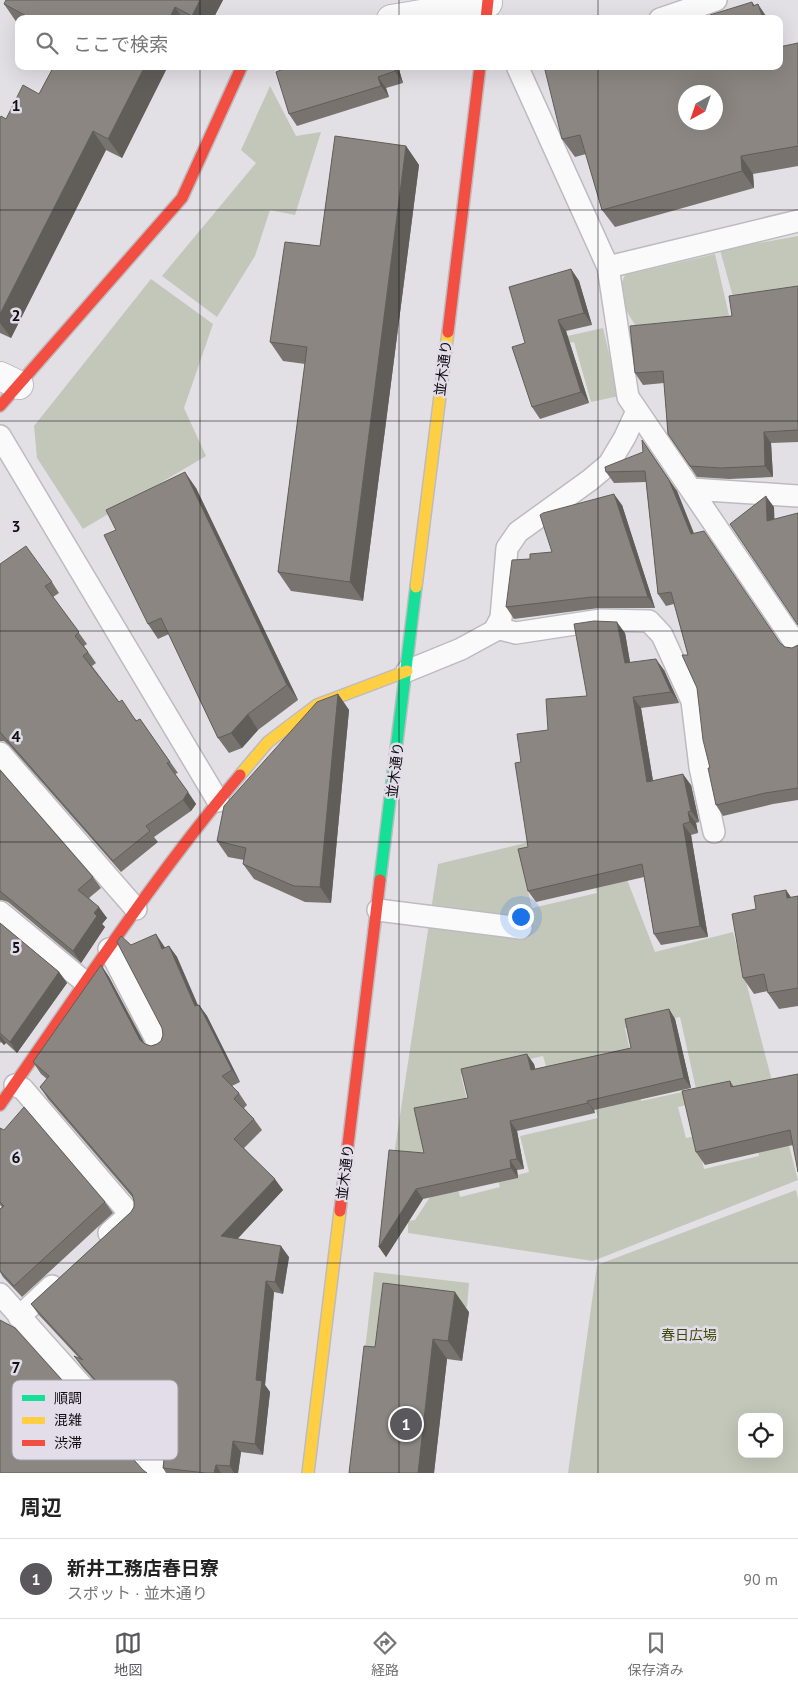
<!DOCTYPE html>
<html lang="ja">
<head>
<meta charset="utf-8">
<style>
	body { margin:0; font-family:"PT Sans","Noto Sans JP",sans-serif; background:#f2f2f2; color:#222 }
	.controls { position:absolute; right:15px; bottom:15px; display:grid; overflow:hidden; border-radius:10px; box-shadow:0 5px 20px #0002 }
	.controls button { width:45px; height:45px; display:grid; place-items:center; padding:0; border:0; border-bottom:1px solid #e0e0e0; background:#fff; color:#222; font:25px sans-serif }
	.compass { position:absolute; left:678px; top:85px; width:45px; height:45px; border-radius:50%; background:#fff; box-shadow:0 5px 20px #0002; rotate:220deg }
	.you { position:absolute; left:520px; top:916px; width:18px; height:18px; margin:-12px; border:4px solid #fff; border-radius:50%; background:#1a73e8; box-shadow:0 0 0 8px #1a73e833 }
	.badge { display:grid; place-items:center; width:32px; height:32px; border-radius:50%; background:#5a585c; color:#fff; font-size:16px; font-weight:700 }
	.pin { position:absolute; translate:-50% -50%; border:2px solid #fff; box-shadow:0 1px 5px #0006 }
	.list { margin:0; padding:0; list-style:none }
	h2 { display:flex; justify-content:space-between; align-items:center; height:65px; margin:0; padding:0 20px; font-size:21px }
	h2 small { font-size:16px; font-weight:400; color:#767676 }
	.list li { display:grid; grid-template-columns:32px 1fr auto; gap:15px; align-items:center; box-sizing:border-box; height:80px; padding:0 20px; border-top:1px solid #e0e0e0 }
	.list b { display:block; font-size:19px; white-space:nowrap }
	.list p { margin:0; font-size:16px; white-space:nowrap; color:#767676 }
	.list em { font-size:16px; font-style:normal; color:#767676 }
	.icon { flex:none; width:28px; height:28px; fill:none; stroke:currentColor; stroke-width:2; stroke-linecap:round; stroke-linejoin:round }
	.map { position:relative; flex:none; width:798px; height:1473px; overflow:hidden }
	.search { position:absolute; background:#fff; box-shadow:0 5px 20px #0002; left:15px; right:15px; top:15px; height:55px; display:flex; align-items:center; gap:12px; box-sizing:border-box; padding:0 18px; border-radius:10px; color:#767676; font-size:19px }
	.sheet { height:145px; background:#fff }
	nav { display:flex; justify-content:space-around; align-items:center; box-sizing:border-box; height:70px; border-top:1px solid #e0e0e0; background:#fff; font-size:14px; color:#767676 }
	nav a { display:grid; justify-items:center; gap:2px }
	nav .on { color:#5a585c }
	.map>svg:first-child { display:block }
	.green { fill:#c3c7b9; fill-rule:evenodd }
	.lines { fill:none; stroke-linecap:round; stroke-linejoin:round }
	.lane-casing { stroke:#bdbbc0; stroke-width:24 }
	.street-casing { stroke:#bdbbc0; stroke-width:30 }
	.fast-casing { stroke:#bdbbc0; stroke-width:14 }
	.slow-casing { stroke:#bdbbc0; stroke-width:14 }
	.jam-casing { stroke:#bdbbc0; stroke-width:14 }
	.lane { stroke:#fbfafb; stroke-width:21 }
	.street { stroke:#fbfafb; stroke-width:28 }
	.fast { stroke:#16e098; stroke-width:11 }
	.slow { stroke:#ffcf43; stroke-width:11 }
	.jam { stroke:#f24e42; stroke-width:11 }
	.wall { fill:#78736f }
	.shaded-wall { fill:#615e5a }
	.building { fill:#8b8681; stroke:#615e5a; fill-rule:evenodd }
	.grid { fill:none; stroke:#100e12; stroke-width:1; stroke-opacity:0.55 }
	.labels { text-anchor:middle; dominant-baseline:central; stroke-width:5; stroke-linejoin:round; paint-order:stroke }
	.street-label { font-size:14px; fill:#100e12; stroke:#e2dde8 }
	.park-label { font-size:14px; fill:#3c4a08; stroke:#e2dde8 }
	.key { fill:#e2dde8; stroke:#a39fa8; stroke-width:1 }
	.key-label { font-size:14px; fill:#100e12 }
	.grid-label { font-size:16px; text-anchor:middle; font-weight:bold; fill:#100e12; stroke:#e2dde8; stroke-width:5; stroke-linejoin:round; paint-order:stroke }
</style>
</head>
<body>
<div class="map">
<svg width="798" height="1473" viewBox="0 0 798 1473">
	<rect width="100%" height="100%" fill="#e2e0e5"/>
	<path class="green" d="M270,86l26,50 25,-4 -26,83 -25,-5 -15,46 -38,61 -55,-41 94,-113 -15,-13z
		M798,236v57l-32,17 -4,-19 -29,6 -13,-47z
		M715,254l15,66 -90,13 -16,-26 -5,-17 6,-15z
		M151,279l62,45 -29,84 22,48 -123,73 -46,-71 -3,-32z
		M603,328l16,68 -28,6 -17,-60 -11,2 -4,-6z
		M600,825l26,52 29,75 78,-20 65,248 -205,81 -185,-28v-12l7,-1 15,-23 -36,-42 44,-291zM583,836l14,57 -65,15 -12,-51 17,-4zM680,1017l16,72 -55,12 -16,-73zM543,1056l4,13 37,-8 14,57 -78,18 9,36 -31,8 2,7 -40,10 -4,-18 20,-40 -15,-64zM744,1092l15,64 -55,13 -8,-33 -10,2 -8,-31z
		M796,1190l2,9v274h-230l29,-208zM742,1417h37v37h-37z
		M374,1272l95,11 -2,24 -75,-8 -6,54 -21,-3z"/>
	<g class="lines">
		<g class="lane-casing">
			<path id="lane" d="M660,19l56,-19
				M517,66l91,201 20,130 170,250
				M608,267l190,-46
				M0,436l218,365
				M691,489l107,7
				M496,628l20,5 85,-13 48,1 13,14 30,66 8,66 14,65
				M407,671l54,-22 33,-18 7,-13 6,-70 11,-16 72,-52 19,-16 16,-27 12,-26
				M0,753l136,156
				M378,910l143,18
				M0,912l86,71
				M109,949l50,96
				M15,1085l8,4 107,125 -21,19
				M0,1294l160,179
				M19,1317l33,-31"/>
		</g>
		<g class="street-casing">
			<path id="street" d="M391,19l97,-16
				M0,376l19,9"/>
		</g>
		<g class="fast-casing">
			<path id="fast" d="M380,880l36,-293"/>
		</g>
		<g class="slow-casing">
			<path id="slow" d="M416,587l32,-255
				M240,775l28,-33 49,-37 90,-34
				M308,1473l32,-262"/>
		</g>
		<g class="jam-casing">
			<path id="jam" d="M486,19l2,-19
				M448,332l32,-266
				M0,406l182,-208 60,-132
				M0,1105c78,-111 152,-226 240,-330
				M340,1211l40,-331"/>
		</g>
		<use href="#lane" class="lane"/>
		<use href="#street" class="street"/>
		<use href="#fast" class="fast"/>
		<use href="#slow" class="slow"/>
		<use href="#jam" class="jam"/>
	</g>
	<path class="wall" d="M223,0l-10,19h-194v5l-2,-1 -13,-19z
		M798,43v123l-45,8 1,14 -139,39 -13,-17 -16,-56 -11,3 -13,-18 217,-73z
		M54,66h114l-46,92 -16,-8 -95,188 -11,-5v-215l6,1 33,-25z
		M398,66l5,17 -17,5 3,9 -92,29 -8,-12z
		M406,146l13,19 -56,436 -72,-10 -13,-19 27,-208 -22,-3 -13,-19 50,-96z
		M571,269l8,12 13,44 -26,6 23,72 -49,16 -8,-12 -7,-64z
		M798,286v156l-27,1 2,34 -44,2 -32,-2 -29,-43 -4,-51 -21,2 -8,-12 97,-57z
		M643,452l34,39 17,42 86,110 5,4 7,1 6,-3v155l-25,4 -50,12 -7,-11 -6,-37 -13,-80 -23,-84 -8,2 -8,-12 -12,-112 -32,1 -8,-11z
		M196,488l102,212 -40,30 -16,18 -13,5 -11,-15 -49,-104 -11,5 -10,-15 -32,-94z
		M622,505l33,103h-56l-85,11 -8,-12 24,-48 22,-7z
		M0,564l52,18 7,11 -6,4 34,47 -3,2 12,17 -4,3 27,36 18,19 3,-2 38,54 -3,1 21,30 -5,7 -37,26 4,5 -37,30 -112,-127 -5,-4h-4z
		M625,633l5,29 34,8 15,33 -38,5 12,73 38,4 8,37 -3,1 2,10 -7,2 17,102 -47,8 -7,-11 -10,-57 -108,25 -8,-11v-44l-7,-85 27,-32 39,-34z
		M338,694l11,16 -18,193 -26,-1 -51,-23 -11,-15 1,-4 -16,-3 -11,-16z
		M0,770l93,107 8,11 -12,10 18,20 -5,6 3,3 -24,36 -73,-61 -6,-2h-2z
		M786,890l5,8 7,-2v110l-19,3 -11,-16v-2l-14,3 -11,-16 13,-69z
		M0,923l59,49 8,11 -50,70 -11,-10 -2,2 -3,-3 -1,1z
		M131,945l33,1 1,2 4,-2 8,11 21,48h1l8,11 33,66 -8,4 7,7 8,12 -3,3 10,11 8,11 -18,18 39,42 -46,49 52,18 -6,37 -9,-2 -9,93 5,7 -7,63 -22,-3 -3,21h-72l-3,-5 1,-9 -82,-92 -8,-11 5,2 -40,-43 -8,-11 100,-92 3,-5v-8l-86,-100 -8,-12 7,-8 -6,-5 -8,-12 68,-97 8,12 36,67 6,2 6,-2 4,-3 2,-6 -1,-7z
		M669,1009l6,10 16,69 -97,22 1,3 -78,18 7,38 -7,1 1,8 -95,21 -37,58 -7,-10 45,-94 44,-55 66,-34 1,5 96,-21z
		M798,1074l-5,71 -88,20 -9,-13 34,-71 4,6z
		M0,1128l105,74 8,11 -91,84 -19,-20 -3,-5v-63l2,-2 -2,-2z
		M469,1312l-7,49 -15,-2 -13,114h-85l26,-126z"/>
	<path class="shaded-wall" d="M200,0h23l-10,19h-19l-2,-3z
		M752,2l10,13 -4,-11 10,15h-6l-9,-13z
		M175,7l8,12h-14z
		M145,66h23l-46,92 -14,-19z
		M394,66h4l5,17 -8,-12z
		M378,77l8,11 3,9 -8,-11z
		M93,131l13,19 -95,188 -11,-15v-9z
		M406,146l13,19 -56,436 -13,-19z
		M741,156l12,18 1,14 -12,-17z
		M571,269l8,12 13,44 -8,-12z
		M558,320l8,11 23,72 -8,-11z
		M764,432l7,11 2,34 -8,-11z
		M642,440l35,51 21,54 -7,-11z
		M185,472l11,16 102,212 -11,-15z
		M614,494l8,11 33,103 -7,-11z
		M766,496l8,11 1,25 -8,-11z
		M617,622l8,11 7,41 -7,-11z
		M656,659l8,11 15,33 -8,-11z
		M338,694l11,16 -18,193 -11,-16z
		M633,697l8,11 14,85 -8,-11z
		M248,714l10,16 -16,18 -11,-15z
		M683,774l8,11 8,37 -8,-11z
		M188,792l8,12 -5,7 -8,-11z
		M688,812l8,11 2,10 -8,-11z
		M683,824l8,11 17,102 -8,-11z
		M786,890l11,16 -10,-8z
		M99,907l8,11 -5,6 3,3 -24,36 -8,-12 21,-38z
		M156,934l8,12 6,14 -8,-11z
		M169,946l8,11 26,61 -8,-12z
		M101,965l8,12 39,74 -8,-11z
		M59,972l8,11 -50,70 -7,-11z
		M199,1005l8,11 33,66 -8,-12z
		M669,1009l6,10 16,69 -7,-10z
		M0,1035l6,8 -2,2 -4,-6z
		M527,1054l7,10 4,16 -7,-10z
		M587,1101l7,9 1,3 -7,-10z
		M510,1121l7,10 7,38 -7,-10z
		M510,1160l7,10 1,8 -7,-10z
		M275,1179l8,11 -54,58 -8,-12z
		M416,1189l7,10 -37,58 -7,-10z
		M281,1246l8,11 -6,37 -8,-12z
		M266,1281l8,11 -9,93 5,7 -7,63 -8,-11 1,-64z
		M455,1292l14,20 -7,49 -14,-20z
		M433,1339l14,20 -13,114h-16z
		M233,1441l8,11 -3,21h-4l-4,-7z
		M216,1465l5,8h-7z"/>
	<path class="building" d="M6,0h194l-8,16 -17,-9 -6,12h-137l-28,-15z
		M752,2l1,4 5,-2 5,15h-52l-1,-4z
		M798,43v103l-57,10 1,15 -140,39 -22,-75 -18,4 -17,-69 16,-4h218v-19zM686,92h30v30h-30z
		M54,66h91l-37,73 -15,-8 -93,183v-196l1,-2 5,3 17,-34 16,9z
		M291,66h103l1,5 -17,6 3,9 -92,28 -13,-42z
		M335,136l71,10 -56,436 -72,-10 29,-225 -37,-5 15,-100 35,4z
		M571,269l13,44 -26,7 23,72 -49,15 -20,-60 13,-4 -16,-56z
		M798,286v144l-34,2 1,34 -44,2 -31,-2 -22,-32 -5,-63 -28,2 -5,-47 102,-10 -3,-20z
		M642,440l27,40 22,54 13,-3 76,112 5,4 7,1 6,-3v143l-33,5 -49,12 -8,-37h2l-7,-28 -6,-52 -15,-33h6l-17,-63 -13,2 -13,-123 -39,1 -1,-5 38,-15z
		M185,472l102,213 -39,29 -17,19 -13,5 -57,-120 -13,6 -44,-89 12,-5 -10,-20z
		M614,494l34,103h-56l-86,10 6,-47 18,-1v-5l22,-2 -12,-37 3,-2z
		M766,496l1,25 31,-8v112l-68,-101z
		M26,546l26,36 -7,4 34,46 -4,4 13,16 -5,4 36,46 3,-2 14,21 4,-2 30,43 -3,1 21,29 -5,8 -37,26 4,5 -37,30 -113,-129v-168z
		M594,621l23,1 8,41 31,-4 15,33 -38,5 14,85 36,-8 8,37 -3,1 2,10 -7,2 17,102 -46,8 -12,-70 -114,27 -10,-42 10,-2 -13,-84 6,-1 -4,-28 31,-4 -2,-31 41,-3 -13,-72z
		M338,694l-18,193 -26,-1 -51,-22 3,-16 -29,-7 7,-35 93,-104z
		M0,770l93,107 -15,13 21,17 -5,6 3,3 -24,35 -73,-60z
		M786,890l1,8 11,-2v92l-30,5 -4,-19 -21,4 -11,-64 24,-5 -2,-13z
		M0,923l59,49 -49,70 -10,-9z
		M156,934l6,15 7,-3 26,60 4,-1 33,65 -10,6 17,17 -5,6 20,20 -20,20 41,40 -54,57 60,10 -6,36 -9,-1 -10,99 6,1 -7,63 -22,-3 -3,25 -14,-1 -2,8h-8l-43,-5 1,-8 -3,-7 -87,-97 9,4 -52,-56 100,-92 3,-5v-6l-2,-7 -92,-107 9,-11 -16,-14 68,-97 39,75 5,4 6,2 6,-2 4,-3 2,-6 -1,-7 -45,-86 4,-6 10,9z
		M669,1009l15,69 -97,23 1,2 -78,18 7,38 -7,1 1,8 -95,21 -37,58 10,-97 35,3 -10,-45 54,-10 -7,-29 66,-15 4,16 100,-22 -6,-29z
		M798,1074v98l-8,-42 -94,22 -14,-61 48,-10 1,6z
		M24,1107l81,95 -91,84 -14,-15v-62l4,-3 -4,-4v-74l4,2z
		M383,1283l72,9 -7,49 -15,-2 -15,134h-69l15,-127 11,1z
		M0,1320l15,8 128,142 4,3h-147z"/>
	<path class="grid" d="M200,0v19M399,0v19M598,0v19M200,66v1407M399,66v1407M598,66v1407M0,210h798M0,421h798M0,631h798M0,842h798M0,1052h798M0,1263h798"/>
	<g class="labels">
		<g class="street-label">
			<text transform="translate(443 368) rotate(-83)">並木通り</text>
			<text transform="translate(395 770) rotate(-83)">並木通り</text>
			<text transform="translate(345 1172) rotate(-83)">並木通り</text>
		</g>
		<g class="park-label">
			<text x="689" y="1335">春日広場</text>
		</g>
	</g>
	<rect x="12" y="1380" width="166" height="80" rx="8" class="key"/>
	<rect x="22" y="1395" width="23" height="6" fill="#16e098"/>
	<rect x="22" y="1417" width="23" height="7" fill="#ffcf43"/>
	<rect x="22" y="1440" width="23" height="6" fill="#f24e42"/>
	<g class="key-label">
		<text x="54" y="1403">順調</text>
		<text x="54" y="1425">混雑</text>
		<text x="54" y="1448">渋滞</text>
	</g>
	<g class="grid-label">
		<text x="16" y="111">1</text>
		<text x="16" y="321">2</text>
		<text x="16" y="532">3</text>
		<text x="16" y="742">4</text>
		<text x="16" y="953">5</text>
		<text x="16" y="1163">6</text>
		<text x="16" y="1373">7</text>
	</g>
</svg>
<div class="controls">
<button><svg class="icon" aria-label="locate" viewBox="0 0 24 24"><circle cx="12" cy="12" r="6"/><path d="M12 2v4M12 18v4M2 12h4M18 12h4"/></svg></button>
</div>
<svg class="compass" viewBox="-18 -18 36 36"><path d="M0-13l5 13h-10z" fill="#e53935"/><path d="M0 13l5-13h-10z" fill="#767676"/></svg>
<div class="you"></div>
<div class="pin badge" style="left:406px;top:1424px">1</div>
<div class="search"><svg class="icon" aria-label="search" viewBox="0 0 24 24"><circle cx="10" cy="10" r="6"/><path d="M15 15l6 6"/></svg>ここで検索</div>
</div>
<section class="sheet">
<h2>周辺<small></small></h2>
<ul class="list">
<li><span class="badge">1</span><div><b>新井工務店春日寮</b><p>スポット · 並木通り</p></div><em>90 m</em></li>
</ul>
</section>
<nav>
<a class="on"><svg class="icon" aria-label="map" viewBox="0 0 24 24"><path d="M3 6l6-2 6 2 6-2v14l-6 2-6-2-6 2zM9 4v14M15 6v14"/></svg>地図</a>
<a><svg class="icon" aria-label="directions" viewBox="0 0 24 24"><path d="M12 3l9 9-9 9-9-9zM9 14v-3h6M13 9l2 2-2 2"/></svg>経路</a>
<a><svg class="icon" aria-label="saved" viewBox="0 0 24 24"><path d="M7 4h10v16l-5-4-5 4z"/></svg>保存済み</a>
</nav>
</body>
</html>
